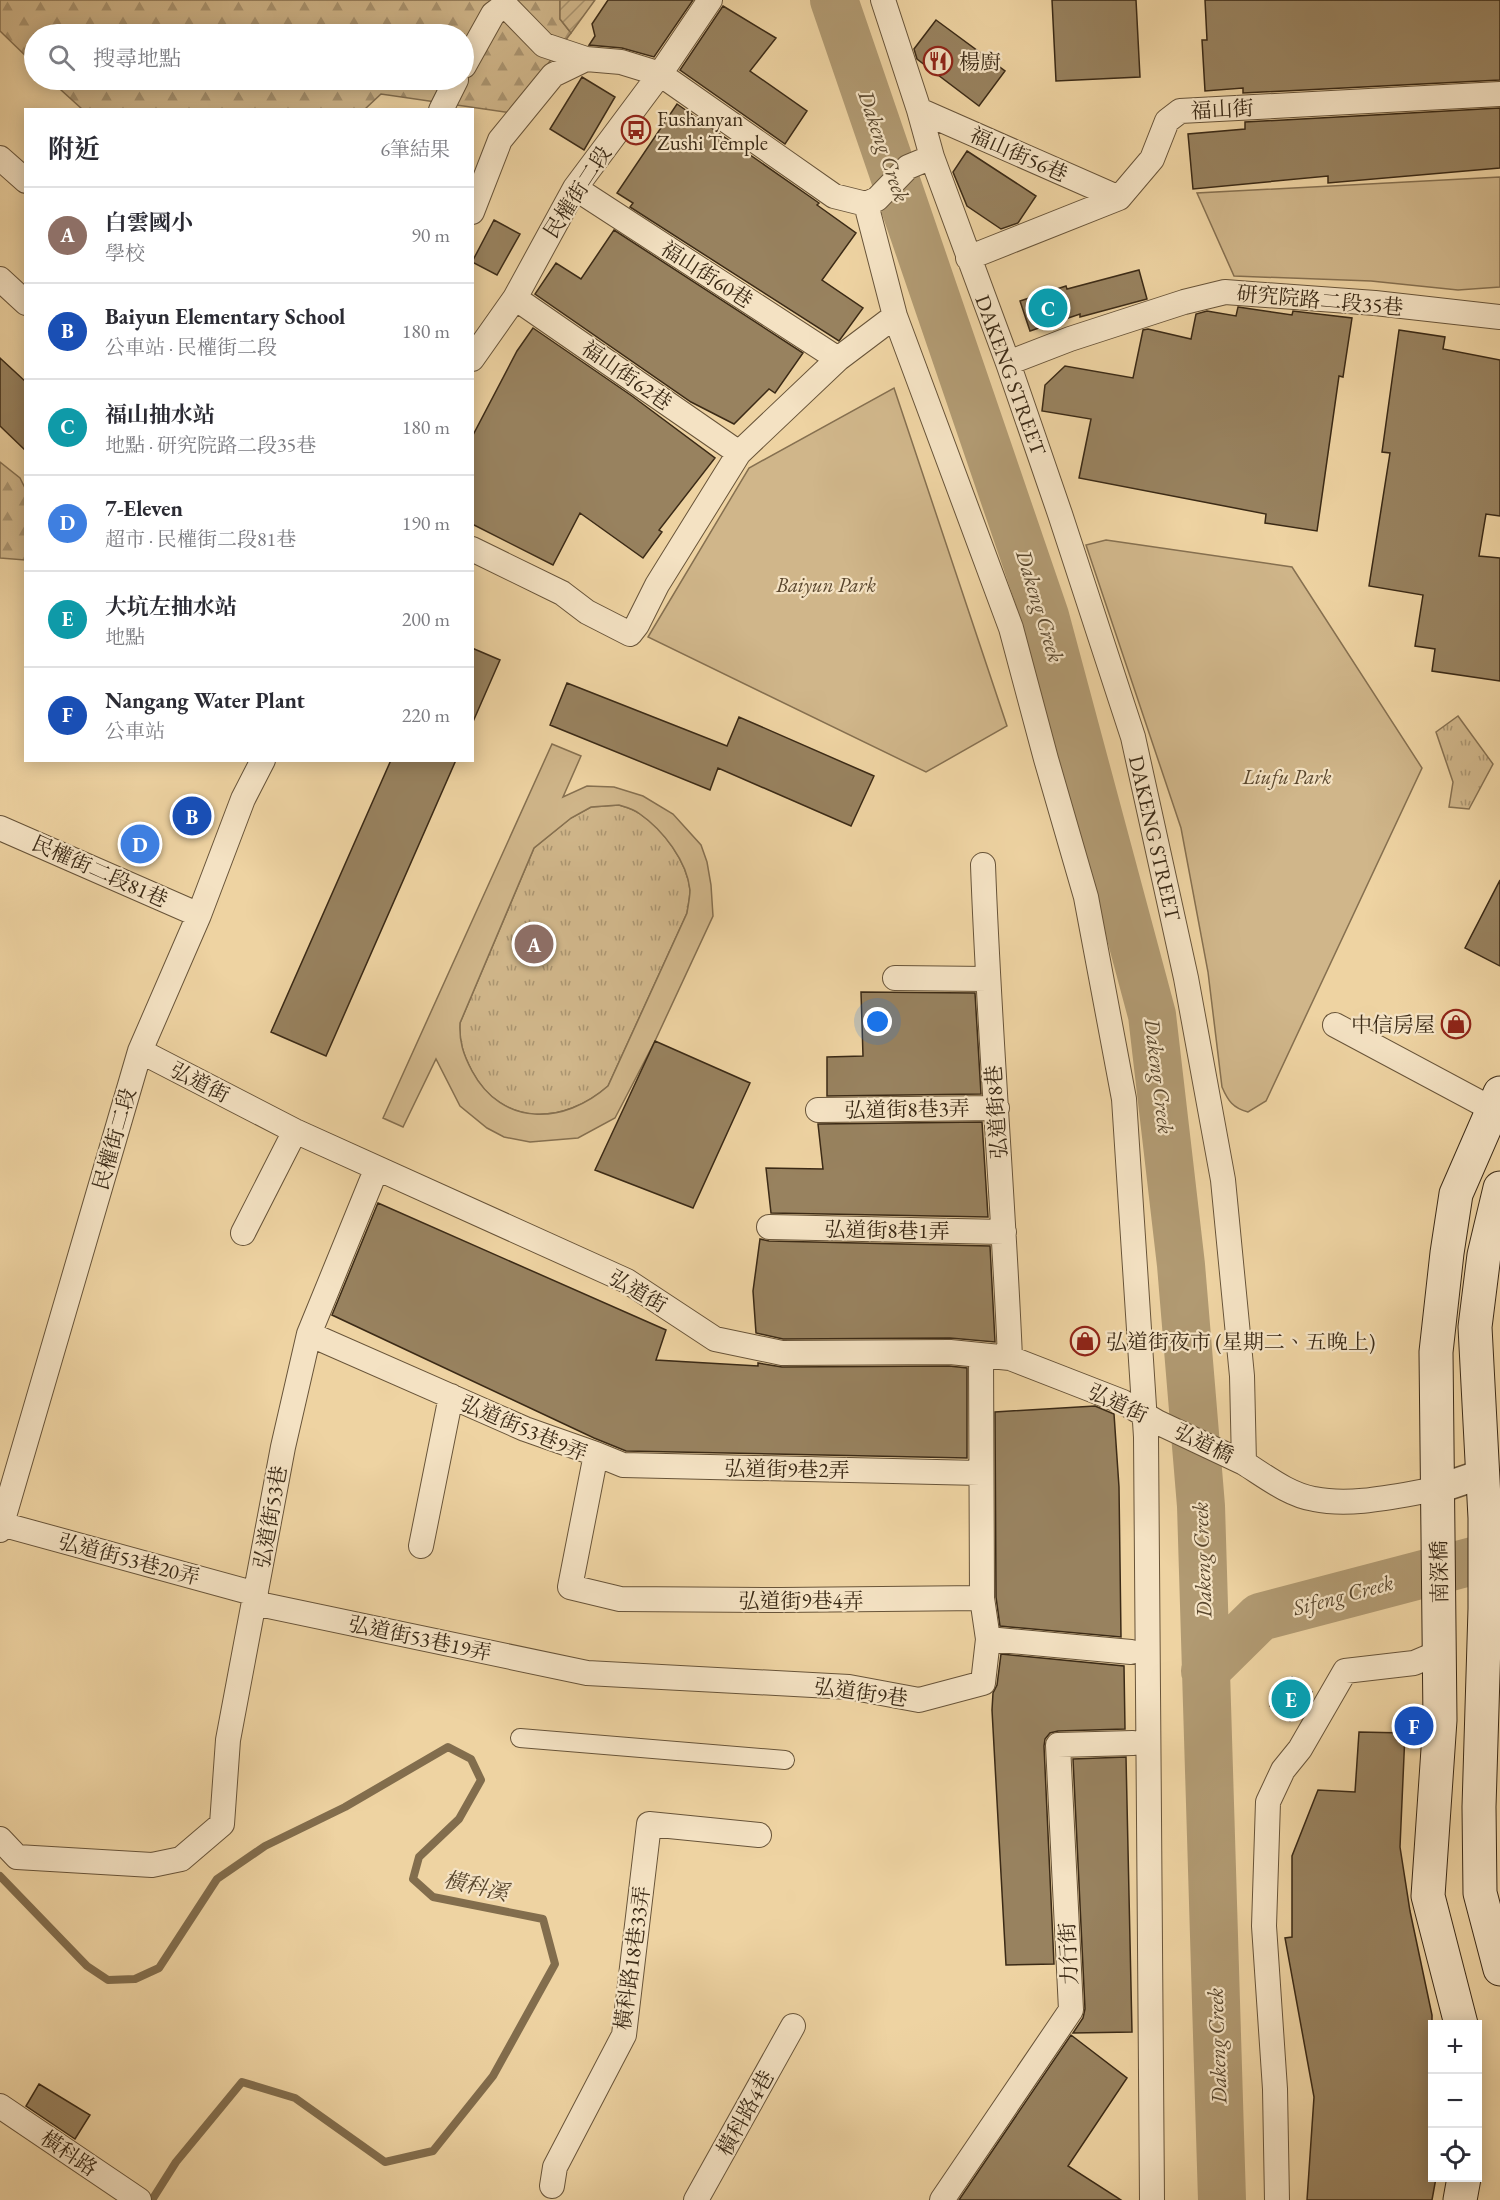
<!DOCTYPE html>
<html lang="zh-TW">
<head>
<meta charset="utf-8">
<style>
	body { margin:0; font-family:"EB Garamond","Noto Serif TC",serif; background:#f2f2f3; color:#2b2b33 }
	.controls { position:absolute; right:18px; bottom:18px; display:grid; overflow:hidden; border-radius:0px; box-shadow:0 3px 15px #0003 }
	.controls button { width:54px; height:54px; display:grid; place-items:center; padding:0; border:0; border-bottom:2px solid #e1e1e2; background:#fff; color:#2b2b33; font:30px sans-serif }
	.you { position:absolute; left:878px; top:1022px; width:21px; height:21px; margin:-15px; border:4px solid #fff; border-radius:50%; background:#1a73e8; box-shadow:0 0 0 9px #1a73e833 }
	.badge { display:grid; place-items:center; width:39px; height:39px; border-radius:50%; background:#8f2418; color:#fff; font-size:20px; font-weight:700 }
	.pin { position:absolute; translate:-50% -50%; border:3px solid #fff; box-shadow:0 2px 6px #0006 }
	.list { margin:0; padding:0; list-style:none }
	h2 { display:flex; justify-content:space-between; align-items:center; height:78px; margin:0; padding:0 24px; font-size:26px }
	h2 small { font-size:20px; font-weight:400; color:#7c7c81 }
	.list li { display:grid; grid-template-columns:39px 1fr auto; gap:18px; align-items:center; box-sizing:border-box; height:96px; padding:0 24px; border-top:2px solid #e1e1e2 }
	.list b { display:block; font-size:22px; white-space:nowrap }
	.list p { margin:0; font-size:20px; white-space:nowrap; color:#7c7c81 }
	.list em { font-size:20px; font-style:normal; color:#7c7c81 }
	.icon { flex:none; width:33px; height:33px; fill:none; stroke:currentColor; stroke-width:2; stroke-linecap:round; stroke-linejoin:round }
	.map { position:relative; flex:none; width:1500px; height:2200px; overflow:hidden }
	.search { position:absolute; background:#fff; box-shadow:0 3px 15px #0003; left:24px; top:24px; width:450px; height:66px; display:flex; align-items:center; gap:15px; box-sizing:border-box; padding:0 21px; border-radius:33px; color:#7c7c81; font-size:22px }
	.panel { position:absolute; background:#fff; box-shadow:0 3px 15px #0003; left:24px; top:108px; width:450px; height:654px; border-radius:0px }
	.map>svg:first-child { display:block }
	.grass { fill:url(#grass-tufts); stroke:#867050; stroke-width:1.5 }
	.forest { fill:url(#forest-firs); stroke:#867050; stroke-width:1.5 }
	.park { fill:#d0b68a; stroke:#867050; stroke-width:1.5; fill-rule:evenodd }
	.garden { fill:url(#garden-furrows); stroke:#867050; stroke-width:1.5 }
	.lines { fill:none; stroke-linecap:round; stroke-linejoin:round }
	.stream { stroke:#826d4d; stroke-width:8 }
	.river { stroke:#b19a72; stroke-width:48 }
	.building { fill:#98825f; stroke:#3b2a16; stroke-width:1.5 }
	.pedestrian-casing { stroke:#685439; stroke-width:20 }
	.minor-casing { stroke:#685439; stroke-width:26 }
	.tertiary-casing { stroke:#685439; stroke-width:31 }
	.secondary-casing { stroke:#3b2a16; stroke-width:35 }
	.pedestrian { stroke:#f4e2c3; stroke-width:18 }
	.minor { stroke:#f4e2c3; stroke-width:24 }
	.tertiary { stroke:#f4e2c3; stroke-width:28 }
	.secondary { stroke:#f4e2c3; stroke-width:33 }
	.labels { text-anchor:middle; dominant-baseline:central; stroke-width:4.5; stroke-linejoin:round; paint-order:stroke }
	.poi-label { font-size:21px; fill:#3b2a16; stroke:#f4e2c3; text-anchor:start }
	.street-label { font-size:21px; fill:#3b2a16; stroke:#f4e2c3 }
	.park-label { font-size:21px; font-style:italic; fill:#59462d; stroke:#f4e2c3 }
	.water-label { font-size:22px; font-style:italic; fill:#58462d; stroke:#f4e2c3 }
</style>
</head>
<body>
<div class="map">
<svg width="1500" height="2200" viewBox="0 0 1500 2200">
	<defs>
		<pattern id="grass-tufts" width="24" height="20" patternUnits="userSpaceOnUse" patternTransform="scale(1.5)"><rect width="24" height="20" fill="#d0b68a"/><path d="M3 7l-1-3M5 7V3M7 7l1-3M15 17l-1-3M17 17v-4M19 17l1-3" fill="none" stroke="#aa9470"/></pattern>
		<pattern id="forest-firs" width="22" height="20" patternUnits="userSpaceOnUse" patternTransform="scale(1.5)"><rect width="22" height="20" fill="#d0b68a"/><path d="M5 1l3.5 6h-7zM16 11l3.5 6h-7z" fill="#aa9470"/></pattern>
		<pattern id="garden-furrows" width="10" height="10" patternUnits="userSpaceOnUse" patternTransform="scale(1.5)"><rect width="10" height="10" fill="#d0b68a"/><path d="M-1 1l2-2M0 10L10 0M9 11l2-2" fill="none" stroke="#aa9470"/></pattern>
	</defs>
	<rect width="100%" height="100%" fill="#eed3a2"/>
	<filter id="stains"><feTurbulence type="fractalNoise" baseFrequency=".00333" numOctaves="4"/><feColorMatrix values="0 0 0 0 .2 0 0 0 0 .09 0 0 0 0 .02 0 0 0 .5 -.17"/></filter>
	<radialGradient id="worn" r=".72"><stop offset=".6" stop-color="#630" stop-opacity="0"/><stop offset="1" stop-color="#630" stop-opacity=".3"/></radialGradient>
	<path class="grass" d="M1458,716l35,48 -24,45 -20,-2 4,-25 -17,-50z
		M619,805c7,2 15,4 21,9 23,16 47,47 50,76 0,7 -2,16 -3,23l-79,173c-45,39 -106,41 -136,-15 -9,-17 -13,-29 -12,-48l74,-175 37,-30 20,-11z"/>
	<path class="forest" d="M0,0h560v19l11,14 -60,80 -130,-19 -16,15h-283l-32,-29h414v-46h-430v30l-34,-33z
		M0,462l20,16 5,10v72l-25,-2z"/>
	<path class="park" d="M1500,177v110l-42,3 -87,-9 -137,-5 -37,-83z
		M894,388l113,338 -81,46 -278,-135 101,-169z
		M1106,540l186,27 130,201 -156,333 -18,11c-15,-4 -20,-11 -26,-25l-14,-115 -27,-144 -95,-283z
		M552,744l29,12 -18,41 24,-11 27,1 29,9 30,18 28,31 6,17 4,23 2,31 -58,125 -40,77 -37,20 -48,4 -26,-5 -17,-9 -27,-22 -24,-47 -33,68 -20,-9zM619,805c7,2 15,4 21,9 23,16 47,47 50,76 0,7 -2,16 -3,23l-79,173c-44,39 -106,41 -136,-15 -9,-17 -13,-30 -12,-48l74,-175 37,-30 20,-11z"/>
	<path class="garden" d="M560,0h35l-24,33 -11,-14z"/>
	<g class="lines">
		<path class="stream" d="M0,1876l87,90 21,14 27,-1 24,-11 58,-89 48,-33 80,-39 103,-60 23,12 10,21 -22,39 -40,38 -6,22 20,18 110,22 12,45 -62,112 -60,75 -48,11 -90,-64 -53,-16 -66,80 -24,38"/>
		<path class="river" d="M834,0l211,616 107,399 29,250 20,241 21,694
			M1205,1671l55,-54 240,-63"/>
	</g>
	<path class="building" d="M608,0h85l-39,57 -32,-9 -33,-3 6,-9 -3,-12z
		M1052,0h84l4,77 -84,4z
		M1205,0h295v80l-257,13v-5l-38,3 -3,-51h5z
		M723,6l53,32 -26,33 57,40 -22,33 -105,-74z
		M936,20l69,51 -26,35 -62,-47 -3,-10z
		M582,77l33,20 -31,53 -34,-21z
		M677,104l142,99 -2,2 39,28 -34,47 41,28 -24,33 -209,-134 3,-4 -16,-10z
		M1500,108v60l-172,15v-7l-135,13 -5,-55 57,-5v-7z
		M967,151l69,45 -18,27 -17,6 -34,-23 -14,-34z
		M494,220l26,14 -23,41 -25,-13z
		M614,230l189,123 -28,40 -6,-4 -35,35 -43,-22 -156,-108 21,-31 25,16z
		M1139,270l8,29 -67,18v-3l-50,17 -10,-30 46,-15 1,3z
		M1238,307l54,8 1,-4 59,7 -9,59 -4,-1 -22,155 -52,-8 1,-9 -187,-36 12,-59 -49,-8 3,-26 20,-19 68,12 10,-48 5,-1 43,10 5,-25 11,-3 29,5z
		M533,328l99,68 83,62 -56,72 3,2 -19,26 -63,-45 -27,52 -81,-41v-87l45,-86z
		M1399,330l46,7 -2,12 57,11v156l-14,-2 -7,42 21,2v123l-68,-10 3,-22 -20,-3 8,-51 -54,-9 21,-133 -8,-1z
		M0,358l26,24v69l-26,-25z
		M472,648l28,12 -28,64z
		M567,683l160,63 12,-29 135,59 -23,50 -133,-58 -8,22 -160,-65z
		M391,760h65l-130,296 -55,-24z
		M1500,880v86l-35,-18z
		M861,992l114,1 6,101 -154,2v-39l36,-1z
		M655,1041l95,42 -57,125 -98,-38z
		M982,1122l6,95 -217,-4 -5,-45 57,1 -5,-45z
		M378,1203l288,127 -10,30 102,6v-3l24,4 167,-1 18,2v90l-341,-7 -32,-13 -262,-123z
		M760,1239l9,2 221,5 5,96 -45,-4 -167,1 -27,-6 -3,-42z
		M1095,1406l19,8 5,73 2,150 -121,-11 -4,-29 -1,-185z
		M1001,1654l123,12 1,63 -67,2 -8,2 -5,6 -1,7 10,218 -48,1 -14,-255 1,-17 4,-8z
		M1292,1677l20,15 -22,29 -20,-15z
		M1359,1732l46,1 -5,114 10,64 22,104v163h4l-4,22h-125l7,-103 -29,-159 7,-1v-81l26,-66 37,2z
		M1126,1757l6,275 -59,1 10,-15 2,-9 -12,-250z
		M1071,2035l56,43 -59,88 53,34h-162z
		M39,2084l51,31 -15,24 -49,-33z"/>
	<g class="lines">
		<g class="pedestrian-casing">
			<path id="pedestrian" d="M520,1738l265,22"/>
		</g>
		<g class="minor-casing">
			<path id="minor" d="M883,0l36,110 13,47 76,206 52,151 73,223 53,241 37,202 19,196 2,87c21,13 45,32 70,36 40,8 85,-4 124,-10
				M464,66l29,-52 12,-9 39,40 42,14 35,3 39,12 174,122 32,8
				M441,110l15,-30
				M919,110l200,88
				M0,158l26,23
				M575,188l263,171
				M866,204l29,112 116,312 35,131 40,138 38,202 22,338 6,763
				M866,204l11,-5 31,-32 24,-10
				M472,212l28,-72 53,-65 33,-16
				M968,258l151,-60 33,-39 15,-38 13,-10 320,-17
				M0,279l26,24
				M515,298l224,155
				M472,359l43,-61 60,-110 85,-114 50,-74
				M1008,363l62,-24 114,-37 41,-10 150,11 125,14
				M472,549l90,44 25,19 43,22 7,-9 20,-40 82,-132 99,-94 57,-43
				M0,828l199,87
				M983,865c6,165 20,329 27,493
				M895,978l92,1
				M1335,1025l157,84
				M140,1051l155,80 332,150 88,58 67,14 168,-1 60,6 113,44 34,20 87,41
				M818,1110l179,-2
				M769,1227l235,5
				M243,1233l52,-102
				M309,1334l216,95 71,25 -26,133 50,12 161,1 201,-2
				M596,1454l27,11 357,8
				M1,1524l255,70
				M0,1530l140,-479 59,-136 44,-116 20,-39
				M421,1546l30,-150
				M254,1603l333,70 262,14 70,13 64,-17 5,-44 -6,-41 -1,-243
				M988,1639l143,13
				M0,1839l17,18 135,8 29,-6 41,-35 6,-84 55,-293 26,-113 67,-164
				M0,2106l139,94
				M552,2186l3,-19 69,-132 25,-211 110,11
				M696,2200l97,-174
				M942,2200l129,-190 -13,-265 75,-2
				M1277,2200l-2,-111 -11,-163 4,-124 15,-32 17,-21 45,-78 69,-8 26,-11"/>
		</g>
		<g class="tertiary-casing">
			<path id="tertiary" d="M1438,1489l44,-15"/>
		</g>
		<g class="secondary-casing">
			<path id="secondary" d="M1500,1188l-16,67 -9,72 10,191v91l-6,198 1,86 20,76
				M1461,2024l-33,-128 12,-176 -4,-368 11,-99 9,-59 44,-101
				M1460,2200l4,-22"/>
		</g>
		<use href="#pedestrian" class="pedestrian"/>
		<use href="#minor" class="minor"/>
		<use href="#tertiary" class="tertiary"/>
		<use href="#secondary" class="secondary"/>
	</g>
	<defs>
		<g id="restaurant-ring" transform="scale(1.5)"><circle r="9.5" fill="#f4e2c3" stroke="#8f2418" stroke-width="1.5"/><path d="M-5-6h1v4h1v-4h1v4h1v-4h1v5L-1.5 .5V6h-2V.5L-5-1ZM5-6V6H3V1.5H1.5Q1.5-4 5-6Z" fill="#8f2418"/></g>
		<g id="bus-ring" transform="scale(1.5)"><circle r="9.5" fill="#f4e2c3" stroke="#8f2418" stroke-width="1.5"/><path d="M-5-6H5V4H4V6H2V4H-2V6H-4V4H-5ZM-3.5-4V0h7V-4ZM-3.5 1.2v1.5H-2V1.2ZM2 1.2v1.5H3.5V1.2Z" fill="#8f2418"/></g>
		<g id="shop-ring" transform="scale(1.5)"><circle r="9.5" fill="#f4e2c3" stroke="#8f2418" stroke-width="1.5"/><path d="M-5-2.5h2.3a2.7 3.5 0 0 1 5.4 0H5L5.5 6h-11ZM-1.5-2.5h3a1.5 2.3 0 0 0-3 0Z" fill="#8f2418"/></g>
	</defs>
	<g fill-rule="evenodd">
		<use href="#restaurant-ring" x="938" y="61"/>
		<use href="#bus-ring" x="636" y="130"/>
		<use href="#shop-ring" x="1456" y="1024"/>
		<use href="#shop-ring" x="1085" y="1341"/>
	</g>
	<g class="labels">
		<g class="poi-label">
			<text x="959" y="61">楊廚</text>
			<text x="657" y="118">Fushanyan<tspan x="657" dy="24">Zushi Temple</tspan></text>
			<text x="1435" y="1024" text-anchor="end">中信房屋</text>
			<text x="1106" y="1341">弘道街夜市 (星期二、五晚上)</text>
		</g>
		<g class="street-label">
			<text transform="translate(1222 109) rotate(-3)">福山街</text>
			<text transform="translate(1019 154) rotate(24)">福山街56巷</text>
			<text transform="translate(577 192) rotate(-57)">民權街二段</text>
			<text transform="translate(707 274) rotate(33)">福山街60巷</text>
			<text transform="translate(1320 300) rotate(5)">研究院路二段35巷</text>
			<text transform="translate(627 375) rotate(35)">福山街62巷</text>
			<text transform="translate(1011 375) rotate(70)">DAKENG STREET</text>
			<text transform="translate(1155 838) rotate(77)">DAKENG STREET</text>
			<text transform="translate(100 871) rotate(24)">民權街二段81巷</text>
			<text transform="translate(200 1082) rotate(27)">弘道街</text>
			<text transform="translate(907 1109) rotate(-1)">弘道街8巷3弄</text>
			<text transform="translate(996 1112) rotate(-94)">弘道街8巷</text>
			<text transform="translate(114 1139) rotate(-74)">民權街二段</text>
			<text transform="translate(887 1230) rotate(1)">弘道街8巷1弄</text>
			<text transform="translate(638 1291) rotate(30)">弘道街</text>
			<text transform="translate(1118 1403) rotate(25)">弘道街</text>
			<text transform="translate(524 1428) rotate(23)">弘道街53巷9弄</text>
			<text transform="translate(1204 1443) rotate(26)">弘道橋</text>
			<text transform="translate(787 1469) rotate(1)">弘道街9巷2弄</text>
			<text transform="translate(270 1517) rotate(-80)">弘道街53巷</text>
			<text transform="translate(129 1559) rotate(15)">弘道街53巷20弄</text>
			<text transform="translate(1439 1572) rotate(-91)">南深橋</text>
			<text x="801" y="1600">弘道街9巷4弄</text>
			<text transform="translate(420 1638) rotate(12)">弘道街53巷19弄</text>
			<text transform="translate(861 1692) rotate(8)">弘道街9巷</text>
			<text transform="translate(1068 1954) rotate(-93)">力行街</text>
			<text transform="translate(632 1958) rotate(-82)">橫科路18巷33弄</text>
			<text transform="translate(745 2113) rotate(-61)">橫科路4巷</text>
			<text transform="translate(69 2153) rotate(34)">橫科路</text>
		</g>
		<g class="park-label">
			<text x="826" y="584">Baiyun Park</text>
			<text x="1287" y="776">Liufu Park</text>
		</g>
		<g class="water-label">
			<text transform="translate(884 146) rotate(71)">Dakeng Creek</text>
			<text transform="translate(1040 606) rotate(73)">Dakeng Creek</text>
			<text transform="translate(1159 1076) rotate(83)">Dakeng Creek</text>
			<text transform="translate(1202 1560) rotate(-92)">Dakeng Creek</text>
			<text transform="translate(1343 1595) rotate(-15)">Sifeng Creek</text>
			<text transform="translate(476 1886) rotate(13)">橫科溪</text>
			<text transform="translate(1217 2046) rotate(-92)">Dakeng Creek</text>
		</g>
	</g>
	<rect width="100%" height="100%" filter="url(#stains)"/>
	<rect width="100%" height="100%" fill="url(#worn)"/>
</svg>
<div class="controls">
<button>+</button>
<button>−</button>
<button><svg class="icon" aria-label="locate" viewBox="0 0 24 24"><circle cx="12" cy="12" r="6"/><path d="M12 2v4M12 18v4M2 12h4M18 12h4"/></svg></button>
</div>
<div class="you"></div>
<div class="pin badge" style="left:534px;top:944px;background:#8d6e63">A</div>
<div class="pin badge" style="left:192px;top:816px;background:#1a4fb4">B</div>
<div class="pin badge" style="left:1048px;top:308px;background:#0f9aa8">C</div>
<div class="pin badge" style="left:140px;top:844px;background:#3f7fe0">D</div>
<div class="pin badge" style="left:1291px;top:1699px;background:#0f9aa8">E</div>
<div class="pin badge" style="left:1414px;top:1726px;background:#1a4fb4">F</div>
<div class="search"><svg class="icon" aria-label="search" viewBox="0 0 24 24"><circle cx="10" cy="10" r="6"/><path d="M15 15l6 6"/></svg>搜尋地點</div>
<section class="panel">
<h2>附近<small>6筆結果</small></h2>
<ul class="list">
<li><span class="badge" style="background:#8d6e63">A</span><div><b>白雲國小</b><p>學校</p></div><em>90 m</em></li>
<li><span class="badge" style="background:#1a4fb4">B</span><div><b>Baiyun Elementary School</b><p>公車站 · 民權街二段</p></div><em>180 m</em></li>
<li><span class="badge" style="background:#0f9aa8">C</span><div><b>福山抽水站</b><p>地點 · 研究院路二段35巷</p></div><em>180 m</em></li>
<li><span class="badge" style="background:#3f7fe0">D</span><div><b>7-Eleven</b><p>超市 · 民權街二段81巷</p></div><em>190 m</em></li>
<li><span class="badge" style="background:#0f9aa8">E</span><div><b>大坑左抽水站</b><p>地點</p></div><em>200 m</em></li>
<li><span class="badge" style="background:#1a4fb4">F</span><div><b>Nangang Water Plant</b><p>公車站</p></div><em>220 m</em></li>
</ul>
</section>
</div>
</body>
</html>
